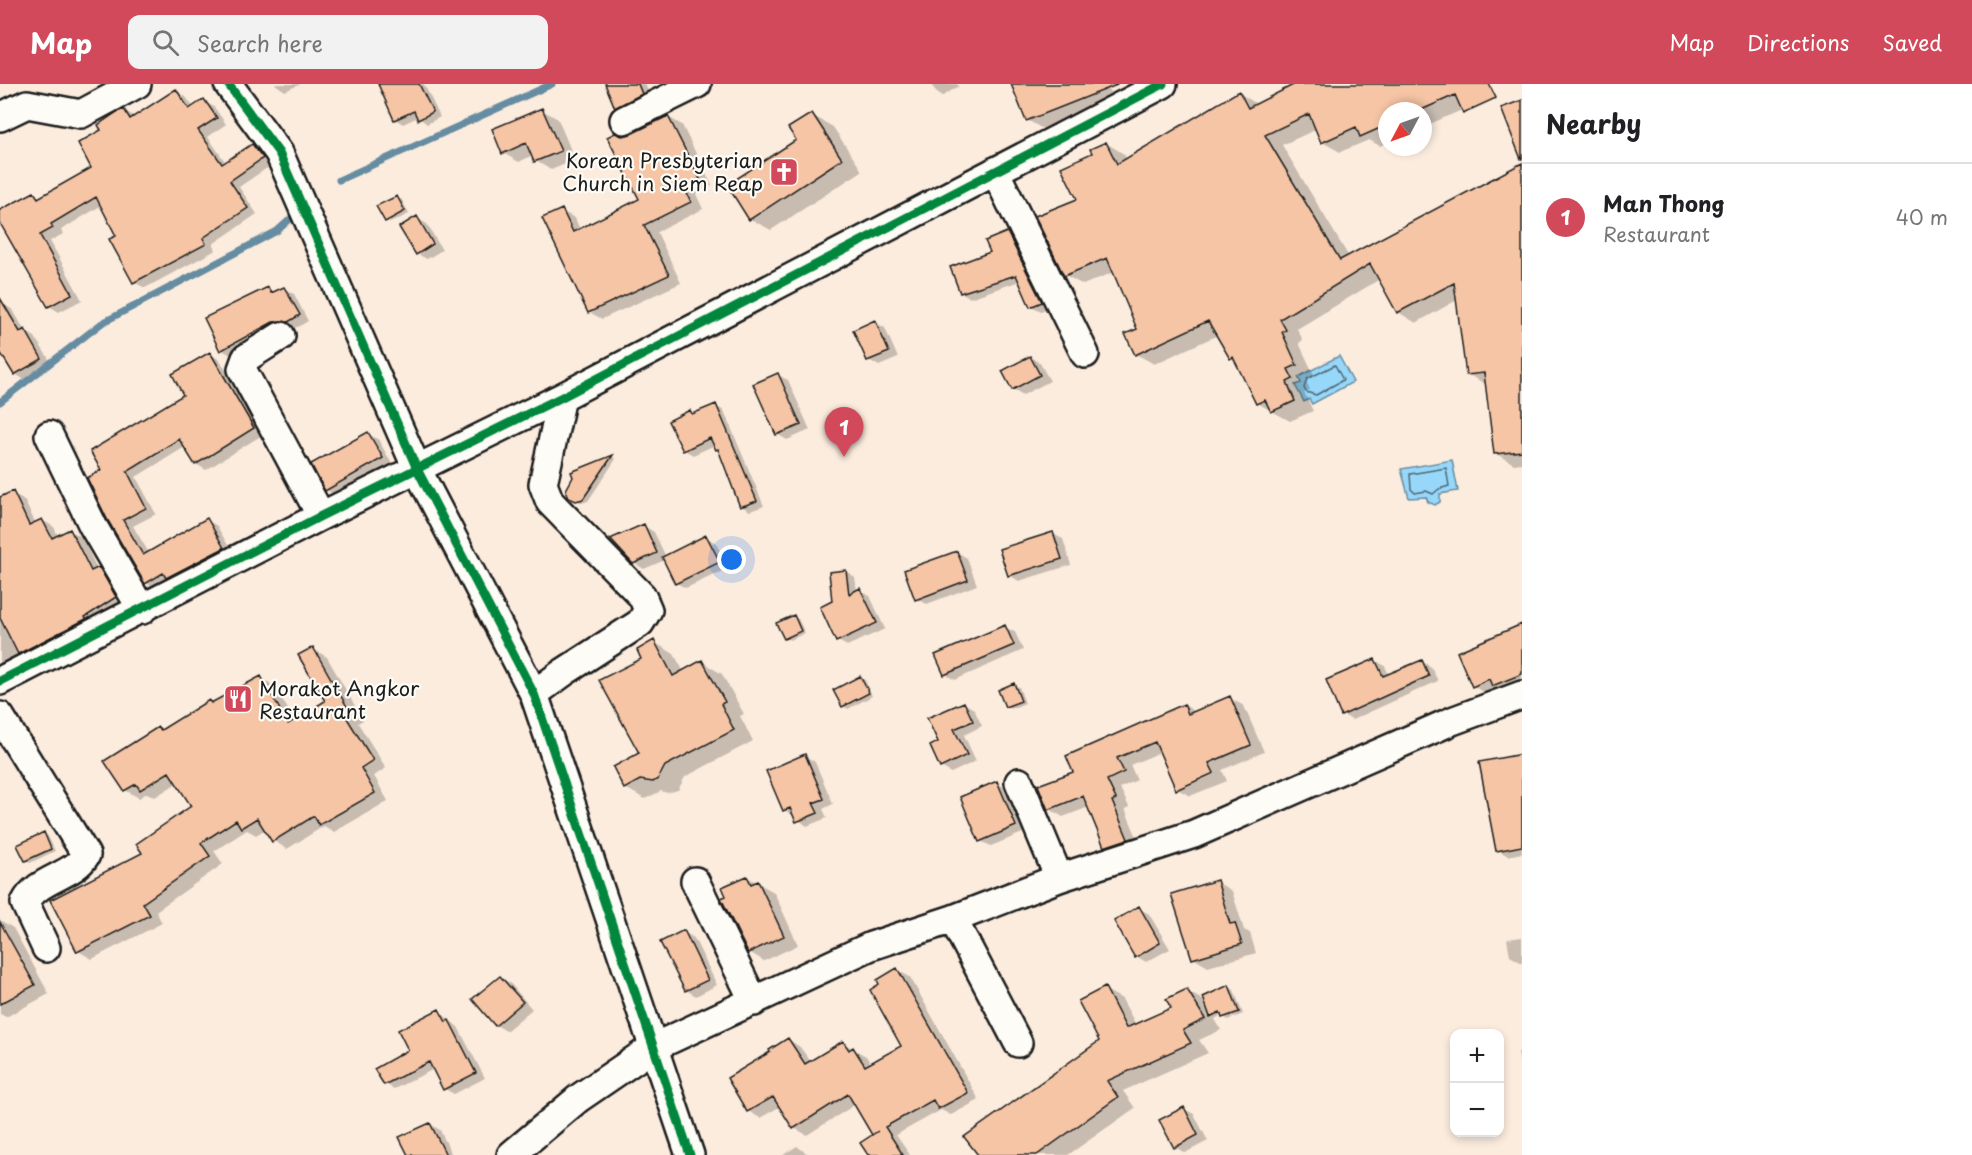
<!DOCTYPE html>
<html lang="en">
<head>
<meta charset="utf-8">
<style>
	body { margin:0; font-family:"Playpen Sans",sans-serif; background:#f2f2f2; color:#202124 }
	.controls { position:absolute; right:18px; bottom:18px; display:grid; overflow:hidden; border-radius:12px; box-shadow:0 3px 9px #0003 }
	.controls button { width:54px; height:54px; display:grid; place-items:center; padding:0; border:0; border-bottom:2px solid #e0e0e0; background:#fff; color:#202124; font:30px sans-serif }
	.compass { position:absolute; left:1378px; top:18px; width:54px; height:54px; border-radius:50%; background:#fff; box-shadow:0 3px 9px #0003; rotate:229deg }
	.you { position:absolute; left:732px; top:476px; width:21px; height:21px; margin:-15px; border:4px solid #fff; border-radius:50%; background:#1a73e8; box-shadow:0 0 0 9px #1a73e833 }
	.badge { display:grid; place-items:center; width:39px; height:39px; border-radius:50%; background:#d1495b; color:#fff; font-size:20px; font-weight:700 }
	.pin { position:absolute; translate:-50% -50px; filter:drop-shadow(0 2px 3px #0008) }
	.pin::after { content:''; position:absolute; top:32px; width:21px; height:18px; background:inherit; clip-path:polygon(0 0,100% 0,50% 100%) }
	.list { margin:0; padding:0; list-style:none }
	h2 { display:flex; justify-content:space-between; align-items:center; height:78px; margin:0; padding:0 24px; font-size:26px }
	h2 small { font-size:20px; font-weight:400; color:#757577 }
	.list li { display:grid; grid-template-columns:39px 1fr auto; gap:18px; align-items:center; box-sizing:border-box; height:108px; padding:0 24px; border-top:2px solid #e0e0e0 }
	.list b { display:block; font-size:22px; white-space:nowrap }
	.list p { margin:0; font-size:20px; white-space:nowrap; color:#757577 }
	.list em { font-size:20px; font-style:normal; color:#757577 }
	.icon { flex:none; width:33px; height:33px; fill:none; stroke:currentColor; stroke-width:2; stroke-linecap:round; stroke-linejoin:round }
	.map { position:relative; flex:none; width:1522px; height:1071px; overflow:hidden }
	header { display:flex; align-items:center; gap:36px; box-sizing:border-box; height:84px; padding:0 30px; background:#d1495b; color:#fff }
	header strong { font-size:28px }
	nav { display:flex; gap:33px; margin-inline-start:auto; font-size:21px }
	.search { width:420px; height:54px; background:#f2f2f2; display:flex; align-items:center; gap:15px; box-sizing:border-box; padding:0 21px; border-radius:12px; color:#757577; font-size:22px }
	main { display:flex }
	aside { flex:1; background:#fff }
	.map>svg:first-child { display:block }
	.water { fill:#97d7f9; stroke:#668ca1; stroke-width:1.5 }
	.shadow { fill:#0003 }
	.lines { fill:none; stroke-linecap:round; stroke-linejoin:round }
	.shore { stroke:#4d6774; stroke-width:1.5 }
	.stream { stroke:#668ca1; stroke-width:7 }
	.building { fill:#f6c5a5; stroke:#1c1c1c; stroke-width:1.5 }
	.minor-casing { stroke:#1c1c1c; stroke-width:32 }
	.minor { stroke:#fdfcf7; stroke-width:27 }
	.cycleway-casing { stroke:#fdfcf7; stroke-width:13 }
	.cycleway { stroke:#00873e; stroke-width:9 }
	.labels { text-anchor:middle; dominant-baseline:central; stroke-width:4.5; stroke-linejoin:round; paint-order:stroke }
	.poi-label { font-size:20px; fill:#1c1c1c; stroke:#fdfcf7; text-anchor:end }
</style>
</head>
<body>
<header>
<strong>Map</strong>
<div class="search"><svg class="icon" aria-label="search" viewBox="0 0 24 24"><circle cx="10" cy="10" r="6"/><path d="M15 15l6 6"/></svg>Search here</div>
<nav><a>Map</a><a>Directions</a><a>Saved</a></nav>
</header>
<main>
<div class="map">
<svg width="1522" height="1071" viewBox="0 0 1522 1071">
	<rect width="100%" height="100%" fill="#fbecde"/>
	<filter id="ink" filterUnits="userSpaceOnUse"><feTurbulence type="fractalNoise" baseFrequency=".0167" numOctaves="2"/><feDisplacementMap in="SourceGraphic" scale="12" xChannelSelector="R" yChannelSelector="G"/><feConvolveMatrix kernelMatrix="1 2 1 2 8 2 1 2 1" color-interpolation-filters="sRGB"/></filter>
	<g filter="url(#ink)">
		<path class="water" d="M1339,272l14,26 -41,22 -3,-5 -5,3 -9,-17 6,-2 -3,-6z
			M1452,376l6,31 -18,3v8l-5,3 -7,-3 -2,-5 -17,1 -8,-29z"/>
		<path class="shadow" d="M275,0h26l-16,7z
			M380,0h44l16,33 -13,7 -9,-7 -15,7 -8,-5z
			M606,0h39l6,15 -25,14 -10,-6z
			M930,0h27l2,2 -18,11z
			M1013,0h94l7,18 -71,27 -16,-9z
			M1298,0h182l7,15 -64,28v-16h-36v32l-7,3 -11,-6 -29,12 -18,-10 -5,-13 -35,16 67,112 173,-93v102l-18,9 18,-2v190l-8,1 -18,-10 -9,-69 -20,-11 -10,-74 -41,23 -18,-11 -18,-33 -83,50 6,11 -4,3 15,32 -9,4 5,11 -6,2 9,19 -23,10 -33,-18 -21,-42 -5,-3 -13,-23 -64,29 -18,-10 3,-24 -25,-58 -31,13 -18,-10 14,-75 15,-47 12,-10 18,11 3,6 112,-67 18,11z
			M176,7l10,6 8,11 10,-7 10,6 12,17 -18,13 18,26 27,-18 10,6 10,13 -34,23 18,27 -44,30 3,6 -71,38 -11,-6 -16,-46 -16,-31 -41,25 2,4 -13,7 32,59 -23,12 -10,-6 -49,-87v-7l34,-18 8,4 51,-29 10,-38 21,-21 11,7z
			M542,26l16,9 17,41 -24,10 -15,-9 -3,-6 -14,7 -16,-9z
			M812,31l21,12 29,44 -91,59 -21,-11z
			M668,33l14,8 30,61 -16,8 7,15 -46,23 24,51 -79,36 -13,-7 -28,-101 14,7 5,12 61,-30 -19,-63 9,-1z
			M397,113l5,3 7,14 -19,9 -4,-2z
			M417,134l10,6 15,26 -15,9 -10,-5z
			M1007,150l10,5 33,68 -9,4 -10,-5 -11,-25 -50,17 -9,-6z
			M284,204l10,6 14,27 -10,6h-14l-53,28 -9,-5 46,-61 7,4z
			M3,220l10,6 12,21 10,6 17,27 -27,16 -10,-6 -15,-25v-43z
			M875,238l10,6 13,30 -19,8 -11,-6z
			M210,270l10,6 44,74 -58,36 -10,-6 -11,-17 -49,30 20,37 -23,12 16,27 58,-33 10,6 16,28 -76,35 -11,-6 -43,-112 82,-76z
			M1030,273l10,6 10,18 -27,14 -10,-6z
			M778,291l10,5 22,50 -23,10 -10,-6z
			M716,322l8,5 40,95 -14,5 -9,-5 -20,-54 -6,-7 -22,10 -9,-5 6,-38 5,3z
			M368,350l10,5 14,25 -55,32 -11,-6z
			M613,373l3,2 -28,42 -6,2 -5,-3 -4,-27z
			M13,409l11,7 12,24 6,-4 12,7 4,9 12,-5 12,6 15,32 13,6 17,29 -127,70v-173z
			M644,442l10,6 12,25 40,-20 10,6 13,25 -43,20 -10,-5 -11,-23 -21,9 -10,-6z
			M1053,450l10,5 8,26 -52,16 -10,-6z
			M957,468l10,6 10,27 -50,19 -11,-5z
			M846,487l9,6 2,14 3,-1 10,6 15,33 -38,17 -9,-5 -4,-39z
			M793,532l5,3 7,14 -15,7 -5,-2z
			M1522,542v63l-34,6 -15,-9 -14,-33z
			M1005,543l10,5 8,18 -68,30 -10,-6z
			M654,558l20,12 10,18 18,-10 20,12 22,40 -4,2 13,25 -68,36 -7,13 -11,3 -6,-2 -16,8 -20,-11 16,-34 2,-94z
			M313,565l14,8 36,63 -5,3 28,45 -12,8 14,25 -54,31 -10,-6 -37,23 -13,-8 -8,-12 -10,6 -9,-5 -33,21 9,13 -67,47 6,12 -70,36 -14,-8 66,-97 49,-48 -16,-23 -22,14 -8,-4 -8,5 -14,-8 37,-59 47,-29 4,2 48,-26 14,8 20,36 32,-20z
			M1375,576l10,6 4,9 33,-14 9,6 7,14 -86,39 -9,-5z
			M860,594l5,2 7,16 -24,13 -5,-3z
			M1014,601l5,2 6,16 -14,6 -5,-3z
			M1230,614l14,8 20,46 -42,18 5,11 -37,15 -13,-7 -16,-37 -31,13 7,15 -17,8 9,19 -4,2 16,38 -22,7 -14,-8 -16,-39 -26,10 -14,-8 26,-36 -7,-16 116,-52 12,7z
			M964,619l10,6 8,17 -18,9 12,26 -25,12 -10,-6 -1,-24z
			M805,672l10,6 18,42 -10,5 4,9 -20,8 -22,-16z
			M1515,673l7,4v92l-14,3 -10,-6z
			M997,699l10,6 18,43 -34,14 -11,-5z
			M44,750l4,2 7,15 -25,12 -4,-3z
			M747,793l27,15 24,53 -34,16 -15,-9z
			M1217,798l15,9 12,39 6,3 6,20 -48,14 -15,-9z
			M1139,824l10,6 21,35 -24,13 -10,-6z
			M0,836l13,8 36,66 -43,23 -6,-3z
			M684,848l10,6 23,47 -21,11 -10,-6z
			M1522,853v26l-12,-7 -3,-17z
			M897,886l13,7 69,123 -28,15 -10,-5 -45,25 14,20h-40l5,-20 -19,-31 -49,31 -13,-7 -13,-22 -21,12 -12,-7 24,-59 16,-13 12,8 11,15 32,-19 23,13 5,8 32,-18z
			M500,893l10,6 22,26 -26,22 -10,-6z
			M1229,903l5,3 9,24 -15,6 -6,-5 -7,4 6,11 -22,10 9,13 -85,38 12,17 -67,47h-89l122,-113 3,-53 18,10 14,26 37,-16 14,-18 19,11z
			M439,927l19,16 27,51 -31,16 -9,-5 -11,-20 -40,20 -9,-5z
			M1518,968h4v22z
			M1184,1025l10,5 14,27 -23,12 -10,-6z
			M430,1040l10,6 12,25h-43z
			M797,1062l12,9h-26z"/>
		<g class="lines">
			<path class="shore" d="M1335,281l8,15 -27,15 -10,-3 -2,-4 3,-9z
				M1446,384l3,18 -10,3 -6,5 -7,-3 -11,2 -4,-4 -1,-15z"/>
			<path class="stream" d="M339,96l213,-96
				M0,318l102,-79 175,-92 20,-18"/>
		</g>
		<path class="building" d="M378,0h41l14,28 -15,8 -4,-9 -20,9z
			M605,0h33l4,10 -27,14z
			M1011,0h106v1l-91,36z
			M1295,0h194l7,14 -33,15 -8,-18 -36,16h-32v14l-27,12 -4,-10 -35,16 -12,-29 -44,21 75,125 182,-97v288l-28,3 -10,-81 -18,2 -12,-92 -57,30 -27,-49 -90,55 6,11 -4,2 15,33 -9,4 5,10 -6,3 8,19 -24,11 -6,-12 -9,4 -23,-47 -3,2 -22,-38 -73,34 -10,-21 12,-5 -30,-71 -43,18 -29,-60 42,-17 -16,-32 31,-14 -2,-4 16,-7 11,22 122,-73 9,17z
			M176,5l13,20 15,-10 13,19 -19,12 24,34 30,-20 11,14 -33,23 18,27 -45,30 3,6 -73,39 -24,-44 7,-3 -20,-39 -45,27 2,4 -13,7 32,59 -24,13 -48,-84v-13l34,-18 4,6 53,-30 -13,-25 23,-13 -3,-5 19,-13 7,-3 6,10z
			M1522,16v59h-1l-20,-51z
			M542,24l19,43 -27,11 -8,-19 -24,11 -10,-25z
			M812,29l30,46 -93,61 -22,-35 69,-45 -8,-12z
			M668,32l32,63 -16,8 7,15 -47,23 25,50 -81,38 -46,-95 20,-9 11,23 66,-33 -32,-62 8,-4 7,3 9,-2z
			M397,112l8,15 -20,11 -9,-16z
			M417,132l16,28 -17,11 -17,-28z
			M1007,148l35,70 -12,5 -14,-32 -56,18 -10,-26 40,-15 -5,-11z
			M268,203l3,6 13,-6 16,28 -12,7h-15l-53,29 -16,-33z
			M0,214l20,34 5,-3 17,30 -28,16 -14,-23z
			M875,236l14,32 -22,9 -14,-31z
			M210,268l44,76 -59,37 -16,-26 -52,32 19,37 -23,12 20,35 64,-37 17,30 -58,30 -3,-5 -18,11 -38,-65 -20,-41 14,-8 -11,-19 93,-56 -11,-21z
			M1030,272l10,19 -28,15 -10,-19z
			M778,289l23,52 -25,10 -23,-51z
			M716,320l41,97 -17,6 -22,-58 -2,1 -6,-12 -27,13 -15,-30 22,-11 2,4z
			M368,348l15,26 -58,33 -14,-27z
			M613,371l-30,44 -7,2 -7,-3 -3,-8 7,-13 -2,-5z
			M13,407l16,34 13,-6 10,19 18,-9 21,42 8,-4 17,30 -31,20 1,2 -68,35 -18,-36v-121z
			M644,440l13,29 -24,11 -23,-25z
			M1053,448l9,27 -54,17 -9,-27z
			M706,451l14,27 -45,22 -13,-27z
			M957,467l11,29 -53,20 -11,-30z
			M846,486l3,24 11,-6 17,35 -41,19 -16,-35 12,-6 -3,-29z
			M794,531l7,16 -17,8 -8,-16z
			M1522,540v50l-30,12 -3,-7 -17,8 -15,-35z
			M1005,541l9,20 -70,30 -9,-20z
			M654,556l19,36 29,-16 23,42 -4,2 13,26 -69,36 -7,13 -5,3 -13,-2 -16,9 -11,-22 26,-14 -40,-73 42,-21 -4,-9z
			M313,563l37,65 -5,3 28,45 -12,8 14,25 -56,32 -5,-9 -42,26 -15,-24 -16,10 -5,-8 -35,23 9,13 -67,47 7,12 -73,37 -27,-52 92,-47 -6,-9 55,-38 -22,-34 -29,18 -4,-6 -12,7 -20,-30 54,-34 3,3 48,-30 2,3 50,-27 27,48 37,-23 -27,-46z
			M1375,575l8,17 39,-16 7,16 -88,40 -15,-36z
			M860,592l9,17 -27,14 -9,-17z
			M1014,599l7,18 -16,6 -7,-17z
			M1230,612l21,49 -42,18 5,10 -38,17 -21,-48 -38,16 7,14 -17,8 9,19 -4,2 16,38 -24,8 -21,-51 -35,14 -10,-25 35,-13 -7,-16 118,-52 4,10z
			M964,618l9,19 -19,8 13,26 -27,13 -10,-22 8,-4 -11,-24z
			M805,670l19,45 -11,4 5,10 -22,9 -6,-14 -7,3 -17,-40z
			M1522,670v92l-26,5 -17,-89z
			M997,697l19,45 -37,16 -19,-45z
			M44,748l7,17 -26,12 -8,-16z
			M747,792l4,8 7,-3 26,55 -36,17 -27,-55 5,-2 -4,-9z
			M1217,796l13,44 5,-1 7,21 -50,15 -21,-65z
			M1139,822l21,37 -25,15 -21,-37z
			M0,838l35,63 -35,19z
			M684,846l24,50 -23,11 -25,-49z
			M897,884l71,125 -30,16 -5,-9 -48,27 18,28h-35l-8,-12 18,-12 -6,4 -24,-41 -55,35 -20,-32 -26,15 -20,-34 43,-26 -1,-2 19,-12 17,26 38,-23 6,9 4,-3 12,19 36,-20 -31,-56 9,-6 -2,-4z
			M500,892l23,26 -28,24 -23,-27z
			M1229,901l10,27 -17,6 -2,-6 -10,5 -7,-20z
			M1105,903l21,41 45,-20 -5,-9 21,-10 18,30 -22,11 8,13 -84,38 11,16 -81,58h-59l-14,-18 135,-96 -21,-40z
			M439,925l7,13 3,-2 27,53 -33,17 -14,-28 -45,23 -10,-16 34,-19 -10,-20z
			M1184,1023l14,28 -24,13 -15,-28z
			M430,1039l16,32h-38l-9,-18z"/>
		<g class="lines">
			<g class="minor-casing">
				<path id="minor" d="M228,0l51,69 138,316 117,225 156,461
					M0,33l27,-13 54,10 56,-30
					M624,36l73,-36
					M995,87l90,183
					M281,252l-35,22 -4,11 79,147
					M49,351l44,91 49,84
					M0,597l321,-165 241,-119 601,-313
					M534,610l30,-22 76,-49 8,-13 -6,-14 -92,-94 -7,-18 19,-87
					M0,632l86,139c-13,22 -49,23 -61,48l21,45
					M1019,698l40,96
					M695,797l59,121
					M953,835l65,124
					M511,1071l68,-57 73,-50 219,-102 82,-27 106,-41 135,-44 258,-113 70,-26"/>
			</g>
			<use href="#minor" class="minor"/>
			<g class="cycleway-casing">
				<path id="cycleway" d="M228,0l51,69 138,316 117,225 156,461
					M0,597l321,-165 241,-119 601,-313"/>
			</g>
			<use href="#cycleway" class="cycleway"/>
		</g>
	</g>
	<defs>
		<g id="church-square" transform="scale(1.5)"><rect x="-9" y="-9" width="18" height="18" rx="4" fill="#d1495b" stroke="#fdfcf7"/><path d="M-1.2-6h2.4v3.5h3.3v2.4h-3.3V6h-2.4V-.1h-3.3v-2.4h3.3Z" fill="#fff"/></g>
		<g id="restaurant-square" transform="scale(1.5)"><rect x="-9" y="-9" width="18" height="18" rx="4" fill="#d1495b" stroke="#fdfcf7"/><path d="M-5-6h1v4h1v-4h1v4h1v-4h1v5L-1.5 .5V6h-2V.5L-5-1ZM5-6V6H3V1.5H1.5Q1.5-4 5-6Z" fill="#fff"/></g>
	</defs>
	<g fill-rule="evenodd">
		<use href="#church-square" x="784" y="88"/>
		<use href="#restaurant-square" x="238" y="615"/>
	</g>
	<g class="labels">
		<g class="poi-label">
			<text x="763" y="76">Korean Presbyterian<tspan x="763" dy="23">Church in Siem Reap</tspan></text>
			<text x="259" y="604" text-anchor="start">Morakot Angkor<tspan x="259" dy="23">Restaurant</tspan></text>
		</g>
	</g>
</svg>
<div class="controls">
<button>+</button>
<button>−</button>
</div>
<svg class="compass" viewBox="-18 -18 36 36"><path d="M0-13l5 13h-10z" fill="#e53935"/><path d="M0 13l5-13h-10z" fill="#757577"/></svg>
<div class="you"></div>
<div class="pin badge" style="left:844px;top:373px">1</div>
</div>
<aside>
<h2>Nearby<small></small></h2>
<ul class="list">
<li><span class="badge">1</span><div><b>Man Thong</b><p>Restaurant</p></div><em>40 m</em></li>
</ul>
</aside>
</main>
</body>
</html>
